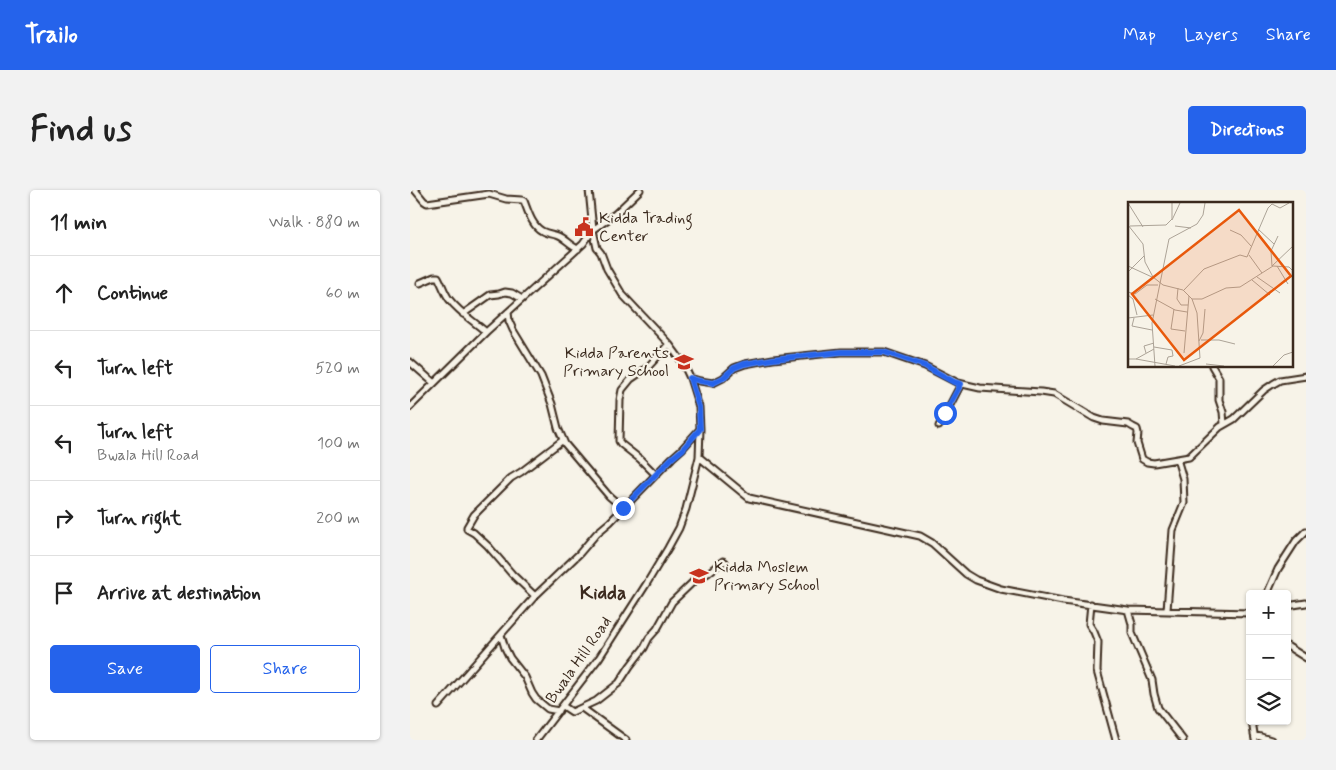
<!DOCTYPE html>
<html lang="en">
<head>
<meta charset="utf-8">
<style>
	body { margin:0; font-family:Mynerve,sans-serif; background:#f2f2f2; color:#222 }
	.controls { position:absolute; right:15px; bottom:15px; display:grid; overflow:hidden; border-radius:5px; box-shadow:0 1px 4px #0004 }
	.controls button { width:45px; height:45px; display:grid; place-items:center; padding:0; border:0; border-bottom:1px solid #e0e0e0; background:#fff; color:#222; font:25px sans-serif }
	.stop { position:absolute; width:15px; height:15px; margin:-11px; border:4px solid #2563eb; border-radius:50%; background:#fff }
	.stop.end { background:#2563eb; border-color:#fff; box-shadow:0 1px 5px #0008 }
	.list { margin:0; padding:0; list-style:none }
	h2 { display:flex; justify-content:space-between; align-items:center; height:65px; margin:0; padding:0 20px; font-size:21px }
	h2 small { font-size:16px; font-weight:400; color:#767676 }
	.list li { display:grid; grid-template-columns:32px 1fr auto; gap:15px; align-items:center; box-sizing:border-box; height:75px; padding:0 20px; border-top:1px solid #e0e0e0 }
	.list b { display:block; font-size:19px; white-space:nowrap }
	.list p { margin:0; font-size:16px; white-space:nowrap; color:#767676 }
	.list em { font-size:16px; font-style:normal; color:#767676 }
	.actions { display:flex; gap:10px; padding:15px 20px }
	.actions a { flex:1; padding:11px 0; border:1px solid #2563eb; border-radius:5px; text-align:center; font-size:18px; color:#2563eb }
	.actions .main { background:#2563eb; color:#fff }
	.icon { flex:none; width:28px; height:28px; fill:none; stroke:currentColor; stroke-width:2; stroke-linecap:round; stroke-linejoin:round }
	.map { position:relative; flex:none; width:896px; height:550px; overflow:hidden; border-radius:5px }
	header { display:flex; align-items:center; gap:30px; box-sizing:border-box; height:70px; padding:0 25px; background:#2563eb; color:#fff }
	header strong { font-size:24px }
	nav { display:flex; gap:28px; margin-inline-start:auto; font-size:18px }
	.intro { display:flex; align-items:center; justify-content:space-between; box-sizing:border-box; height:120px; padding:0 30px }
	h1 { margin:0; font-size:35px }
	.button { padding:12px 22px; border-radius:5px; background:#2563eb; color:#fff; font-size:18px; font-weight:700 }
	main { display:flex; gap:30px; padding:0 30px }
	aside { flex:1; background:#fff; border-radius:5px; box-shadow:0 1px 4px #0004 }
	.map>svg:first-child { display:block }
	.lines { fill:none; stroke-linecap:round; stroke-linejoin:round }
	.minor-casing { stroke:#3b2a1e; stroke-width:9 }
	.minor { stroke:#f7f3e8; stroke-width:5 }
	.route { stroke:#2563eb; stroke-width:6 }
	.labels { text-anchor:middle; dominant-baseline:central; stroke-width:4.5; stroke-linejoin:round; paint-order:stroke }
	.poi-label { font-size:16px; fill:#3b2a1e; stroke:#f7f3e8; text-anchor:start }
	.street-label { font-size:16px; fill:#3b2a1e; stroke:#f7f3e8 }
	.quarter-label { font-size:19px; font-weight:bold; fill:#3b2a1e; stroke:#f7f3e8 }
	.inset-road { fill:none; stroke:#aca397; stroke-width:1 }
	.view { fill:#e8590c; fill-opacity:0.15; stroke:#e8590c; stroke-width:2.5 }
	.inset-edge { fill:none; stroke:#3b2a1e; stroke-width:2.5 }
</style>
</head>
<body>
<header>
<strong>Trailo</strong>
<nav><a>Map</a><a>Layers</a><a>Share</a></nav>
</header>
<div class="intro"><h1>Find us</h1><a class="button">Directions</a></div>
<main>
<aside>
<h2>11 min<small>Walk · 880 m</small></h2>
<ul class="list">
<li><svg class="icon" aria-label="ahead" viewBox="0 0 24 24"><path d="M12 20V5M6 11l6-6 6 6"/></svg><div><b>Continue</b></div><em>60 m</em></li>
<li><svg class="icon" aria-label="left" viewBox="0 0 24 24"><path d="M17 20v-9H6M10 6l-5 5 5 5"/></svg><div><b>Turn left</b></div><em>520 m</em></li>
<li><svg class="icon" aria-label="left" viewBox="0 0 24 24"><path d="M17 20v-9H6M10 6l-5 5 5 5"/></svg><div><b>Turn left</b><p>Bwala Hill Road</p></div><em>100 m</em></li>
<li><svg class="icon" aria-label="right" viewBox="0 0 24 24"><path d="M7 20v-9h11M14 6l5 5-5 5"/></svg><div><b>Turn right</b></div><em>200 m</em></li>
<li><svg class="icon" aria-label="arrive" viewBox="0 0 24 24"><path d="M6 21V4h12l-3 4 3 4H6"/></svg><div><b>Arrive at destination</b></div></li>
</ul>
<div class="actions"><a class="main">Save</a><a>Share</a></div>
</aside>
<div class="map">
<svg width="896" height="550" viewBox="0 0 896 550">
	<rect width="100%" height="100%" fill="#f7f3e8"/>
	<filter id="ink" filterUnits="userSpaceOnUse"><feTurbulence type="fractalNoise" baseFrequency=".02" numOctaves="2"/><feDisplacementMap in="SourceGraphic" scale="10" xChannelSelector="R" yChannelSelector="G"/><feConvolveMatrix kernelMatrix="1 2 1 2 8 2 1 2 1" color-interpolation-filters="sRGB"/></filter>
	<g filter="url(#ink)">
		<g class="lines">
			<g class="minor-casing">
				<path id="minor" d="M5,0l9,11 3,2 62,-9 17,5 16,1 2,1c4,10 8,25 18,30 5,3 11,3 16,5 7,3 12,10 20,13
					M10,93l14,-6h4c4,7 6,15 11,22 10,13 24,22 37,33
					M98,122l1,9 4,9 28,46 11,28 6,24 7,16 44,52 14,12
					M53,124l27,-19 9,-1 6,-2 7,1 10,6
					M0,172l24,21
					M802,176l7,12v22l4,12 1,12
					M280,188l10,3 13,2 10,-5 11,-10 11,-4 28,-5 68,-7h43l41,14 33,17 22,5 61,4 13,2 40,24 9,3 25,3 5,3 4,2 1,4 -1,10 5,16 5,3 7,1 35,-6 31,-30 14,-8 30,-29 9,-6 7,-4 26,-4
					M0,217l76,-75 97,-88 10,-14 22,-16 25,-24
					M529,236l22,-42
					M289,267l50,41 171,38 12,7 34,31 10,6 25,9 62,12 65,9 122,3
					M245,284l-15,-15 -19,-15 -2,-3 1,-41 2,-10 9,-11 16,-11 22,-24
					M857,404l11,-25 18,-28 10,-10
					M125,406l-23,-22 -24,-28 -14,-13 -7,-4v-2l7,-12 37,-37 10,-6 42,-32
					M681,414l-2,20 5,8 4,10 -1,29 19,69
					M877,416l19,-3
					M718,420l4,14v9l20,47 2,14 4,14 25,32
					M757,420l6,-80 11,-27 -1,-24 -6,-20
					M91,445l4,13 5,10 15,19 7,16 4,6 12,10 11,2
					M877,456l19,12
					M28,516l97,-110 44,-42 18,-21 13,-11 62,-64 10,-9 18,-20
					M153,516l9,6 24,-11 23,-18 11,-17 14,-18 5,-10 8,-9 15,-27 23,-22 13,-7 15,-12 2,1
					M172,518l44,32
					M842,531l3,19
					M844,545l17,5
					M126,550l63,-82 48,-75 21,-35 11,-20 7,-19 13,-52 1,-28 -1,-22 -9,-29 -7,-15 -14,-19 -47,-50 -15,-25 -6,-16 -4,-5 -4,-18 -4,-40"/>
			</g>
			<use href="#minor" class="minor"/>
		</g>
	</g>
	<g class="lines" filter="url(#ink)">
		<path class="route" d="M213,318l49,-50 10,-8 18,-21 -1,-22 -9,-29 10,3 13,2 10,-5 11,-10 10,-4 29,-5 68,-7h43l18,6 23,8 29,16 7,2 -16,29"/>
	</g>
	<defs>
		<g id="civic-bare" transform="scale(1.5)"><path d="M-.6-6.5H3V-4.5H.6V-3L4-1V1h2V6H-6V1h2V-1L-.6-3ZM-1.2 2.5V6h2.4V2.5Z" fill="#c8321e" stroke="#f7f3e8" stroke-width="2.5" paint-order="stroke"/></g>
		<g id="school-bare" transform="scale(1.5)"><path d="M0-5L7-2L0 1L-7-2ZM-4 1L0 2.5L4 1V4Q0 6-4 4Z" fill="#c8321e" stroke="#f7f3e8" stroke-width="2.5" paint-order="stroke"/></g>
	</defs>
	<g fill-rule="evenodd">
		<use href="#civic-bare" x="174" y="37"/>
		<use href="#school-bare" x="274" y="172"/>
		<use href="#school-bare" x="289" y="386"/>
	</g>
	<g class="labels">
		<g class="poi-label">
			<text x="189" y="28">Kidda Trading<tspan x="189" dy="18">Center</tspan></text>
			<text x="259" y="163" text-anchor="end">Kidda Parents<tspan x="259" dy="18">Primary School</tspan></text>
			<text x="304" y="377">Kidda Moslem<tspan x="304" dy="18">Primary School</tspan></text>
		</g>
		<g class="street-label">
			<text transform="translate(169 470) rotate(-55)">Bwala Hill Road</text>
		</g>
		<g class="quarter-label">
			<text x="193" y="403">Kidda</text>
		</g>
	</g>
	<g transform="translate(718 12)">
		<rect width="165" height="165" fill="#f7f3e8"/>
		<path class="inset-road" d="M0,1l15,24M44,18l8,-17M0,23l15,19 2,18 8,15 10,8 20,5 9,9 5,14 3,45M2,24l36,-1 6,-6v-16M47,24l16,2M130,27l16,15M102,28l11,5 10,11M150,34l-7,15 1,15 21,-20M121,53l13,18M0,64l24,11M149,64l11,18M0,70l16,-16M129,75l23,16M124,78l18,15M50,86l-1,11 4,6h7M56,88l20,-21 36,-14 7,2 21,-49 4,-4 8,4 9,-5M0,90l7,2 12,-9h11M0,93l5,4 4,16M27,97l20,11 12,2M64,97h10l24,-11 14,-1 33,-21 16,1 4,4M46,107l-3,20 14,2M0,116l25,-3M6,116l-2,8 20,4M73,138h18l16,4M71,139l4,-8 2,-24M26,145l18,3 1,6 -5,1 -2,7M18,151l-2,-7 10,-3M56,151l5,-57M0,157h8l18,-10M8,157l39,7M78,162l18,2M27,164l-3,-43 17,-84 28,-15 6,-9 2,-12M51,164l21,-8M145,164l11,-11 9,-3"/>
		<path class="view" d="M111,8l52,66 -107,84 -52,-66z"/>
		<rect width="165" height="165" class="inset-edge"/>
	</g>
</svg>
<div class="controls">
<button>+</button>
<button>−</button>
<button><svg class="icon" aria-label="layers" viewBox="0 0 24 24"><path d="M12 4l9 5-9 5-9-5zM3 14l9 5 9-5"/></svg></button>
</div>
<div class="stop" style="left:535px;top:223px"></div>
<div class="stop end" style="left:213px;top:318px"></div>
</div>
</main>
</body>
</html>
